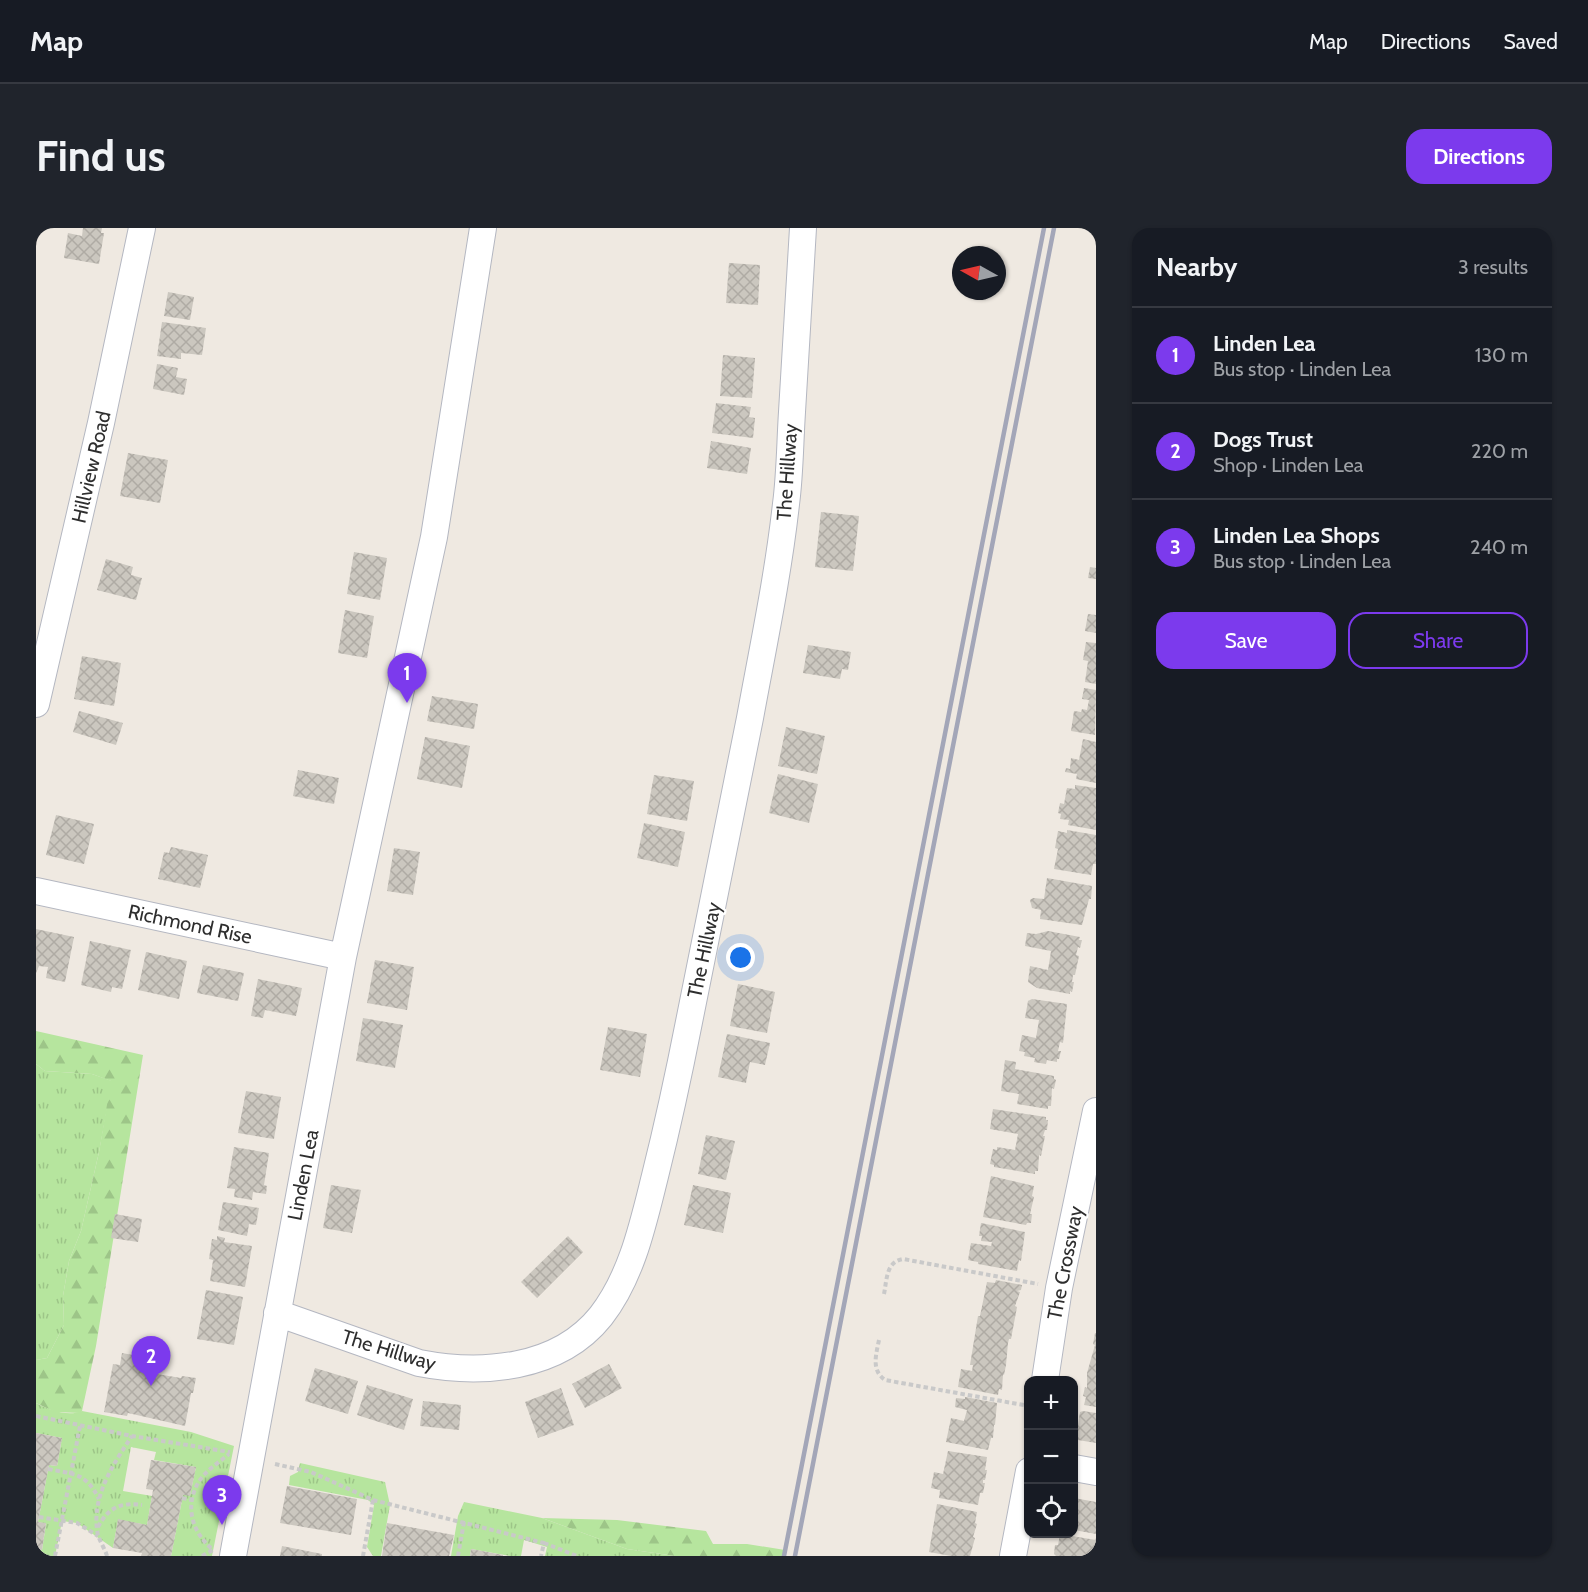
<!DOCTYPE html>
<html lang="en">
<head>
<meta charset="utf-8">
<style>
	body { margin:0; font-family:Cabin,sans-serif; background:#20242c; color:#f1f3f6 }
	.controls { position:absolute; right:18px; bottom:18px; display:grid; overflow:hidden; border-radius:12px; box-shadow:0 2px 4px #0004 }
	.controls button { width:54px; height:54px; display:grid; place-items:center; padding:0; border:0; border-bottom:2px solid #363941; background:#171b24; color:#f1f3f6; font:30px sans-serif }
	.compass { position:absolute; left:916px; top:18px; width:54px; height:54px; border-radius:50%; background:#171b24; box-shadow:0 2px 4px #0004; rotate:278deg }
	.you { position:absolute; left:705px; top:730px; width:21px; height:21px; margin:-15px; border:4px solid #fff; border-radius:50%; background:#1a73e8; box-shadow:0 0 0 9px #1a73e833 }
	.badge { display:grid; place-items:center; width:39px; height:39px; border-radius:50%; background:#7c3aed; color:#fff; font-size:20px; font-weight:700 }
	.pin { position:absolute; translate:-50% -50px; filter:drop-shadow(0 2px 3px #0008) }
	.pin::after { content:''; position:absolute; top:32px; width:21px; height:18px; background:inherit; clip-path:polygon(0 0,100% 0,50% 100%) }
	.list { margin:0; padding:0; list-style:none }
	h2 { display:flex; justify-content:space-between; align-items:center; height:78px; margin:0; padding:0 24px; font-size:26px }
	h2 small { font-size:20px; font-weight:400; color:#9ea1a6 }
	.list li { display:grid; grid-template-columns:39px 1fr auto; gap:18px; align-items:center; box-sizing:border-box; height:96px; padding:0 24px; border-top:2px solid #363941 }
	.list b { display:block; font-size:22px; white-space:nowrap }
	.list p { margin:0; font-size:20px; white-space:nowrap; color:#9ea1a6 }
	.list em { font-size:20px; font-style:normal; color:#9ea1a6 }
	.actions { display:flex; gap:12px; padding:18px 24px }
	.actions a { flex:1; padding:14px 0; border:2px solid #7c3aed; border-radius:18px; text-align:center; font-size:21px; color:#7c3aed }
	.actions .main { background:#7c3aed; color:#fff }
	.icon { flex:none; width:33px; height:33px; fill:none; stroke:currentColor; stroke-width:2; stroke-linecap:round; stroke-linejoin:round }
	.map { position:relative; flex:none; width:1060px; height:1328px; overflow:hidden; border-radius:18px }
	header { display:flex; align-items:center; gap:36px; box-sizing:border-box; height:84px; padding:0 30px; background:#171b24; border-bottom:2px solid #363941 }
	header strong { font-size:28px }
	nav { display:flex; gap:33px; margin-inline-start:auto; font-size:21px }
	.intro { display:flex; align-items:center; justify-content:space-between; box-sizing:border-box; height:144px; padding:0 36px }
	h1 { margin:0; font-size:42px }
	.button { padding:15px 27px; border-radius:18px; background:#7c3aed; color:#fff; font-size:21px; font-weight:700 }
	main { display:flex; gap:36px; padding:0 36px }
	aside { flex:1; background:#171b24; border-radius:18px; box-shadow:0 2px 4px #0004 }
	.map>svg:first-child { display:block }
	.grass { fill:url(#grass-tufts) }
	.forest { fill:url(#forest-firs) }
	.building { fill:url(#building-cross-hatch) }
	.lines { fill:none; stroke-linecap:round; stroke-linejoin:round }
	.minor-casing { stroke:#b4b7c1; stroke-width:28 }
	.path { stroke:#c9c9c9; stroke-width:4; stroke-dasharray:4.5 3; stroke-linecap:butt }
	.minor { stroke:#fff; stroke-width:26 }
	.rail { stroke:#a3a6b8; stroke-width:4.5 }
	.labels { text-anchor:middle; dominant-baseline:central; stroke-width:4.5; stroke-linejoin:round; paint-order:stroke }
	.street-label { font-size:20px; fill:#2e2e2e; stroke:#fff }
</style>
</head>
<body>
<header>
<strong>Map</strong>
<nav><a>Map</a><a>Directions</a><a>Saved</a></nav>
</header>
<div class="intro"><h1>Find us</h1><a class="button">Directions</a></div>
<main>
<div class="map">
<svg width="1060" height="1328" viewBox="0 0 1060 1328">
	<defs>
		<pattern id="grass-tufts" width="24" height="20" patternUnits="userSpaceOnUse" patternTransform="scale(1.5)"><rect width="24" height="20" fill="#b6e59e"/><path d="M3 7l-1-3M5 7V3M7 7l1-3M15 17l-1-3M17 17v-4M19 17l1-3" fill="none" stroke="#9dc588"/></pattern>
		<pattern id="forest-firs" width="22" height="20" patternUnits="userSpaceOnUse" patternTransform="scale(1.5)"><rect width="22" height="20" fill="#b6e59e"/><path d="M5 1l3.5 6h-7zM16 11l3.5 6h-7z" fill="#9dc588"/></pattern>
		<pattern id="building-cross-hatch" width="8" height="8" patternUnits="userSpaceOnUse" patternTransform="scale(1.5)"><rect width="8" height="8" fill="#cbc7bf"/><path d="M0 0l8 8M0 8l8-8" fill="none" stroke="#afaba4"/></pattern>
	</defs>
	<rect width="100%" height="100%" fill="#efe9e1"/>
	<path class="grass" d="M0,836l9,7 47,3 20,7 -13,71 -18,79 -12,30 -6,35 1,29 -17,33 -11,2z
		M0,1175c13,7 32,14 46,8l109,21 43,14 -22,110h-41l12,-61h7l6,-28 -42,-7 2,-8 -25,-5 -8,44 29,5 -5,29 -29,-5 -5,28 -36,-25 -15,-2 -7,35h-19v-7l6,1 4,-26 -8,-2 11,-57 8,1 5,-28 -26,-5z
		M264,1235l85,19 5,23 -9,51h-8l-6,-9 7,-42 -6,-5 -79,-15 1,-9 8,-4z
		M428,1274l78,16 85,31 48,7h-130l2,-9 -23,-7 -3,16h-11l-39,-7 -1,7h-19l7,-40z"/>
	<path class="forest" d="M0,803l107,24 -47,291 -14,65 -2,2 -25,-1 -19,-9v-43l11,-2 17,-33 -1,-29 6,-35 12,-30 18,-79 12,-71 -19,-7 -47,-3 -9,-7z
		M506,1290l75,2 89,11 7,13h34l38,6 -1,6h-109l-48,-7z"/>
	<path class="building" d="M47,0h19l-1,5h3l-5,31 -35,-6 4,-25 14,3z
		M693,35l31,2 -2,40 -32,-2z
		M132,64l26,5 -4,23 -26,-4z
		M126,94l44,6 -4,27 -21,-2v6l-24,-3z
		M687,127l32,3 -3,40 -32,-2z
		M121,136l21,4 -2,9 11,2 -3,16 -31,-6z
		M680,175l35,4 -2,10 6,1 -2,20 -41,-5z
		M675,213l40,7 -4,26 -40,-6z
		M92,225l40,7 -8,43 -40,-7z
		M785,284l38,4 -6,55 -38,-4z
		M318,324l33,6 -7,42 -33,-6z
		M70,331l27,8 -2,8 11,3 -6,22 -39,-10z
		M1054,339l6,1v11l-8,-1z
		M309,382l29,6 -7,42 -29,-5z
		M1052,386l8,1v18l-11,-2z
		M1050,414l10,1v41l-11,-2 3,-21 -5,-1z
		M772,417l43,7 -3,18 -6,-1 -2,10 -37,-6z
		M46,428l39,7 -7,43 -40,-7z
		M1048,460l12,2 -1,45 -24,-4 3,-20 7,1 1,-3 5,1 2,-10 -7,-1z
		M396,468l46,8 -4,25 -47,-8z
		M43,483l44,12 -7,22 -43,-13z
		M750,499l39,9 -8,38 -39,-8z
		M389,509l45,9 -8,42 -45,-9z
		M1047,511l13,3v41l-20,-4 1,-5 -12,-2 1,-4 4,1 1,-11 8,2z
		M262,542l41,8 -5,26 -41,-8z
		M742,546l40,10 -9,39 -40,-10z
		M618,547l40,6 -7,40 -40,-7z
		M1039,557l21,3v42l-28,-5 1,-5 -9,-1 1,-5 -3,-1 2,-10 4,1 3,-16 8,1z
		M20,587l38,9 -10,40 -38,-9z
		M608,595l41,9 -7,35 -41,-9z
		M1031,602l29,5v29h-3l-2,11 -37,-6 4,-20 -3,-1 3,-17 9,2z
		M135,619l37,8 -8,33 -42,-9 6,-27 5,1z
		M358,620l26,4 -7,43 -26,-4z
		M1011,650l45,8 -1,13h-2l-7,26 -42,-6 1,-9 -9,-2 -2,-8 3,-2 11,1z
		M0,701l38,8 -9,45 -19,-4 2,-11 -9,-1 -3,7z
		M1012,703l32,6 -1,3h3l-2,8 -2,-1 -2,8 3,1 -4,19h-2l-1,7h2l-2,10 -2,-1v3l-33,-6 -9,-6 2,-16 18,4 3,-19 -26,-5 2,-13 9,1z
		M54,713l41,9 -9,39 -10,-2 -1,5 -30,-7z
		M110,724l41,9 -8,38 -41,-9z
		M339,732l39,7 -7,43 -40,-7z
		M167,737l41,8 -6,28 -41,-8z
		M222,751l44,9 -6,28 -31,-6 -2,8 -12,-2z
		M702,756l37,8 -8,41 -37,-7z
		M996,771l35,5 -4,39 -3,-1 -2,9h3l-2,8h-2v3l-10,-2 -1,4 -12,-2 1,-4 -11,-2 1,-4 -6,-1 3,-16 14,3 3,-18 -14,-2 3,-17z
		M327,790l40,7 -8,43 -39,-7z
		M572,799l39,7 -7,43 -40,-7z
		M691,806l43,9 -5,22 -15,-3 -4,21 -28,-6z
		M969,832l11,2 -1,7 39,7v3l2,1 -2,9 -2,-1 -1,18h-3v3l-31,-5 2,-10 -18,-3z
		M210,863l35,6 -7,42 -36,-6z
		M957,881l53,8v3h2l-1,10h-2l-2,6h2l-4,20 -2,-1 -1,16h-3v3l-41,-7v-2l-4,-1 3,-15 4,1v-3l18,3 3,-16 -28,-5z
		M670,907l29,6 -9,39 -28,-6z
		M198,919l35,6 -5,32 3,1 -1,8 -13,-2 -1,8 -18,-3 1,-8 -8,-1z
		M955,948l43,10 -2,10 2,1 -4,17h2l-1,9h-4l-1,2 -43,-8z
		M295,957l30,5 -9,43 -29,-5z
		M657,957l38,8 -8,40 -39,-8z
		M187,974l36,6 -3,17 -7,-1 -2,12 -29,-6z
		M79,986l27,5 -4,23 -27,-4z
		M945,995l44,9 -4,29 -2,-1 -2,11 -39,-7v-2l-10,-2 3,-17 20,3 1,-4 -11,-1 1,-5h-3z
		M181,1008l8,2 -1,4 28,4 -7,41 -35,-6 3,-21 -4,-1 3,-20 5,1z
		M532,1008l15,16 -46,46 -16,-16z
		M960,1052l26,5 -1,5 -4,1 3,1 -5,14 2,1 -6,32h-2l-1,4 -2,22 -2,10 -1,-1 -1,16 -3,-1 -1,6 -40,-8 3,-18 11,2 1,-6h-3l8,-49h2l7,-34 8,1z
		M170,1062l37,7 -9,48 -37,-6z
		M1059,1105h1v74l-12,-2 2,-8 -3,-1 2,-9 2,1v-15l8,-28 -2,-1z
		M86,1125l16,3 -1,6 10,2 -2,8 36,6 1,-2 14,2 -3,15h-2l-6,33 -57,-13 -1,3 -23,-4 9,-48 7,1z
		M573,1136l13,24 -37,20 -13,-24z
		M279,1140l43,13 -10,33 -43,-13z
		M331,1157l46,14 -9,31 -47,-15z
		M525,1160l13,37 -36,13 -13,-36z
		M929,1169l32,6 -2,22h-1l-1,13h-2l-3,12 -42,-8 5,-24 13,3 3,-11 -12,-3 1,-9 9,1z
		M387,1173l38,4 -2,25 -39,-4z
		M1047,1183l13,2v30l-18,-3 -2,-3 4,-25z
		M0,1205l26,5 -5,28 -8,-1 -10,52 -1,5 8,1 -4,27 -6,-1z
		M912,1223l39,6 -2,13h2l-2,10h-2v3h2l-2,10h-3l-2,12 -39,-7 1,-8 -9,-2 3,-16 9,2z
		M115,1232l45,7 -6,29 -7,-1 -12,61h-30l1,-3 -29,-5 5,-29 29,6 6,-35 -7,-1z
		M251,1258l70,13 -6,36 -71,-12z
		M1038,1270l22,4v32l-22,-4z
		M901,1276l40,8 -2,11 2,1 -4,13 2,1 -5,18h-19l-22,-4z
		M351,1295l67,12 -5,21h-67z
		M1024,1306l36,6v16h-40l-2,-2 1,-9h3z
		M246,1318l40,8v2h-42z
		M435,1321l32,6v1h-33z"/>
	<g class="lines">
		<g class="minor-casing">
			<path id="minor" d="M0,476l65,-281 41,-195
				M0,663l307,66
				M241,1085l142,50c62,12 139,7 182,-47 31,-40 42,-92 54,-140 13,-52 24,-103 34,-154 21,-102 41,-203 61,-304 13,-71 28,-142 36,-214 4,-30 4,-61 6,-92 4,-61 7,-123 11,-184
				M1009,1152l14,-92 37,-177
				M1038,1240l22,4
				M197,1328l110,-599 91,-420 49,-309
				M977,1328l16,-85"/>
		</g>
		<path class="path" d="M848,1066c3,-15 2,-32 19,-35l135,25
			M843,1112c-3,15 -8,30 6,40l144,26
			M0,1188l96,20 98,16
			M239,1236l36,8 62,28 -10,56
			M12,1241c26,5 38,4 51,30
			M146,1270l10,2
			M337,1272l171,43 -3,13
			M3,1289l38,6 21,13
			M62,1299c10,-19 22,-25 44,-22
			M508,1315l33,13
			M19,1328l25,-130
			M71,1328c-2,-7 -7,-14 -9,-21 -8,-36 15,-71 34,-99
			M166,1328l11,-6c-20,-17 -29,-42 -15,-67 7,-12 20,-20 31,-29
			M422,1328l6,-34"/>
		<use href="#minor" class="minor"/>
		<path class="rail" d="M748,1328l260,-1328
			M759,1328l259,-1328"/>
	</g>
	<g class="labels">
		<g class="street-label">
			<text transform="translate(55 239) rotate(-77)">Hillview Road</text>
			<text transform="translate(751 244) rotate(-86)">The Hillway</text>
			<text transform="translate(154 696) rotate(12)">Richmond Rise</text>
			<text transform="translate(668 722) rotate(-78)">The Hillway</text>
			<text transform="translate(267 947) rotate(-79)">Linden Lea</text>
			<text transform="translate(1029 1035) rotate(-79)">The Crossway</text>
			<text transform="translate(353 1122) rotate(17)">The Hillway</text>
		</g>
	</g>
</svg>
<div class="controls">
<button>+</button>
<button>−</button>
<button><svg class="icon" aria-label="locate" viewBox="0 0 24 24"><circle cx="12" cy="12" r="6"/><path d="M12 2v4M12 18v4M2 12h4M18 12h4"/></svg></button>
</div>
<svg class="compass" viewBox="-18 -18 36 36"><path d="M0-13l5 13h-10z" fill="#e53935"/><path d="M0 13l5-13h-10z" fill="#9ea1a6"/></svg>
<div class="you"></div>
<div class="pin badge" style="left:371px;top:475px">1</div>
<div class="pin badge" style="left:115px;top:1158px">2</div>
<div class="pin badge" style="left:186px;top:1297px">3</div>
</div>
<aside>
<h2>Nearby<small>3 results</small></h2>
<ul class="list">
<li><span class="badge">1</span><div><b>Linden Lea</b><p>Bus stop · Linden Lea</p></div><em>130 m</em></li>
<li><span class="badge">2</span><div><b>Dogs Trust</b><p>Shop · Linden Lea</p></div><em>220 m</em></li>
<li><span class="badge">3</span><div><b>Linden Lea Shops</b><p>Bus stop · Linden Lea</p></div><em>240 m</em></li>
</ul>
<div class="actions"><a class="main">Save</a><a>Share</a></div>
</aside>
</main>
</body>
</html>
